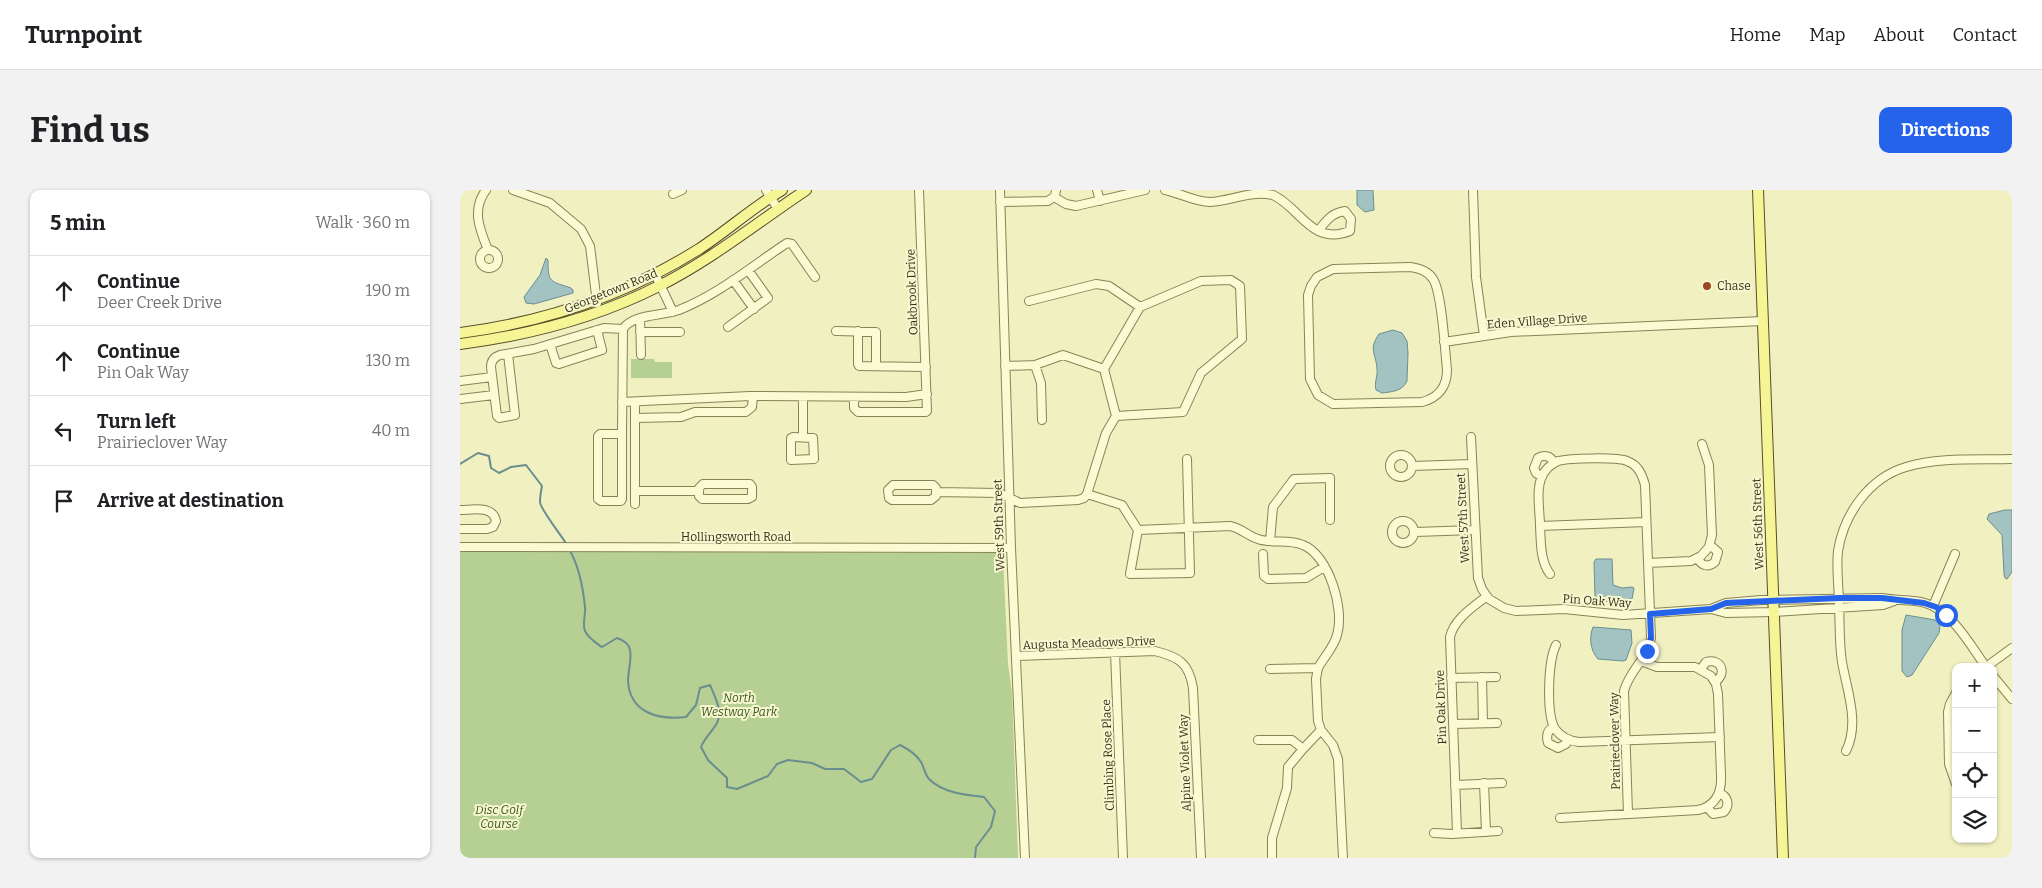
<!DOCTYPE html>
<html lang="en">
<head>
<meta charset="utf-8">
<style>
	body { margin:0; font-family:Bitter,serif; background:#f2f2f2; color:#202124 }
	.controls { position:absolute; right:15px; bottom:15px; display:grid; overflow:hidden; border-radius:10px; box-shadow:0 1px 4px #0004 }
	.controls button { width:45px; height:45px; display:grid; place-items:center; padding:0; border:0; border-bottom:1px solid #e0e0e0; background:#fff; color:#202124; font:25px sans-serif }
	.stop { position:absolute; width:15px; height:15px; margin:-11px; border:4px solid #2563eb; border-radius:50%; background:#fff }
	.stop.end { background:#2563eb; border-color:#fff; box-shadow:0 1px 5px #0008 }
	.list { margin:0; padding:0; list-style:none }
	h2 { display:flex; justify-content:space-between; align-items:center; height:65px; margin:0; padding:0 20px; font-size:21px }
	h2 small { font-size:16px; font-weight:400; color:#757577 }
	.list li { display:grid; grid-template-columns:32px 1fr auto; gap:15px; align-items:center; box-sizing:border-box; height:70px; padding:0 20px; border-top:1px solid #e0e0e0 }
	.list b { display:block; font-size:19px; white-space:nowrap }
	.list p { margin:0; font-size:16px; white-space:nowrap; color:#757577 }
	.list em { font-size:16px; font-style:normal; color:#757577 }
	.icon { flex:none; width:28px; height:28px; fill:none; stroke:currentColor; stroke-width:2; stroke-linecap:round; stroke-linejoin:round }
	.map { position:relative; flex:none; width:1552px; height:668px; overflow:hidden; border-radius:10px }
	header { display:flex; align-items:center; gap:30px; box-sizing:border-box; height:70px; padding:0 25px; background:#fff; border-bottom:1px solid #e0e0e0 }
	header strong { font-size:24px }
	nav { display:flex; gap:28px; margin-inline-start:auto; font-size:18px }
	.intro { display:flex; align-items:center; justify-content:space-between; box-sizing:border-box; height:120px; padding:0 30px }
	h1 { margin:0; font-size:35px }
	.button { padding:12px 22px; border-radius:10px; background:#2563eb; color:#fff; font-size:18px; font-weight:700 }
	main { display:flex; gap:30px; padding:0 30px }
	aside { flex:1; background:#fff; border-radius:10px; box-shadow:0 1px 4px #0004 }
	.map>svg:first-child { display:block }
	.green { fill:#b6cf93 }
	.water { fill:#a3c2c2; stroke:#6a8e90 }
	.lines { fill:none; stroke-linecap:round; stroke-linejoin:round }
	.stream { stroke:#6a8e90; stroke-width:2 }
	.minor-casing { stroke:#8a8257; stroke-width:10 }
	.major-casing { stroke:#584d2b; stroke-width:12 }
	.minor { stroke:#fafbd3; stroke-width:8 }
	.major { stroke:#f6f595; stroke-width:10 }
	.route { stroke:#2563eb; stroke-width:6 }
	.poi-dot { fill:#9d4723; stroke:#f7f7d0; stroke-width:2 }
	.labels { text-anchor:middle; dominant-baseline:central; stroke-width:4; stroke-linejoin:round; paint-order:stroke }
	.poi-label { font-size:12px; fill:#39331c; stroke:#f7f7d0; text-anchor:start }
	.street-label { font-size:12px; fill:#39331c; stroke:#f7f7d0 }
	.park-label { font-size:12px; font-style:italic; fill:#395721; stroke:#f7f7d0 }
</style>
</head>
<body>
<header>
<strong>Turnpoint</strong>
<nav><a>Home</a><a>Map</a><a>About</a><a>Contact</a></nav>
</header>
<div class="intro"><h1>Find us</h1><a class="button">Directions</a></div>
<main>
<aside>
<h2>5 min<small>Walk · 360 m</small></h2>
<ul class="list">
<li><svg class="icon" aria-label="ahead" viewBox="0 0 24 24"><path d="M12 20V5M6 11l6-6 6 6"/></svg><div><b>Continue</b><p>Deer Creek Drive</p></div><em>190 m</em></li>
<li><svg class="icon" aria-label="ahead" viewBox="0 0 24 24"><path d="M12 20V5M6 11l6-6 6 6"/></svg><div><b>Continue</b><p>Pin Oak Way</p></div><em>130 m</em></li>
<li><svg class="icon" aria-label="left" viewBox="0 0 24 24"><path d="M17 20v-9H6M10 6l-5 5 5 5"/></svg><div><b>Turn left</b><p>Prairieclover Way</p></div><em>40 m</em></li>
<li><svg class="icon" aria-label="arrive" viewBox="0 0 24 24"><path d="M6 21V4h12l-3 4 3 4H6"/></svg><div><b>Arrive at destination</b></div></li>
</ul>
</aside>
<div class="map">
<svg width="1552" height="668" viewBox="0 0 1552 668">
	<rect width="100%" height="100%" fill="#f0f0c0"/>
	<path class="green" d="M171,169h23l1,3h17v16h-41z
		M0,361l539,2 4,4 5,107 4,28 6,166h-558z"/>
	<path class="water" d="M897,0h16l1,20 -9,2 -8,-7z
		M86,68l2,2c0,23 2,21 23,28l2,2v3l-39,11 -8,-1 -2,-6 16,-22z
		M933,140l9,3 5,8 1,12 -1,28c-4,10 -16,11 -25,12l-6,-3c-2,-8 2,-14 1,-21 -1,-16 -9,-19 2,-35z
		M1545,320h7v62l-5,7 -2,-1 -1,-4 -2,-39 -15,-16 2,-5z
		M1136,369h16l1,26 9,3 10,-1 2,1 -2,11c-11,4 -28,5 -37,-3l-1,-34z
		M1446,425l29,5 5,6 -1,7 -27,42 -5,2 -5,-6v-41z
		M1133,437l38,3 1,13 -6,17 -3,1 -25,-2c-8,-9 -9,-22 -5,-32z"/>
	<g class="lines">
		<path class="stream" d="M0,274l18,-11 11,3 2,12 8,5 12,-6 15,-2 16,21c-1,5 -2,11 -2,16 0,7 22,34 27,43
			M109,359c10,17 14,38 16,58 1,7 -3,17 0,24 4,8 10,11 17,16l15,-9c6,2 12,5 13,12 2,10 -2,21 -2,31 2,33 32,39 58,36l10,-12 4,-17 10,-3c5,12 13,26 7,38 -5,9 -12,14 -16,24l7,13 19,18v9l10,2 31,-13 9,-12 11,-4 24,3 13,6h19l17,13 11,-3 19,-29 9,-5c8,4 16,9 21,17 3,5 4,13 8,17 14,14 36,16 55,18l11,14 -4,16 -15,20 -1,11"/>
		<g class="minor-casing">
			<path id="minor" d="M26,0c-15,20 -6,40 2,60
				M53,0l37,13 31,26 9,17 7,57
				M306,0l12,19
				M540,0l11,358 14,310
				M637,0l3,11
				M705,0c15,3 30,12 45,12 22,-1 39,-12 63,-7 28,13 38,51 77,36l1,-12 -6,-8c-14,2 -19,10 -27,20
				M1013,0l3,87 8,59
				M213,4l9,-4
				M594,7l12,7 10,2 69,-16
				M540,12l48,-1 7,-5 1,-6
				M20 69a9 9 0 1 1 18 0a9 9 0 1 1-18 0Z
				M950,77c9,1 18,4 23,12 9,13 12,72 14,91 0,17 -9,28 -25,32l-89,2 -15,-9 -8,-16 -2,-84 3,-9 6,-9 16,-8z
				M195,84l18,38
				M273,90l21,29
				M569,111l67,-17 13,2 31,21
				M180,128l1,37
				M268,137l40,-29 -20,-28
				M376,141l40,1v34
				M398,141v33l1,2 67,1
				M180,142h40
				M984,152l67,-10 252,-11
				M90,154l6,19 3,1 43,-14 -5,-20
				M48,164l7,61 -16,3 -2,-2 -6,-49c0,-6 3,-10 9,-12l34,-6 70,-21 19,1
				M575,175l6,18 1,37
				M545,176l30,-1 28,-10 41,14
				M644,179l36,-62 61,-26 30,-1 9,6 2,53 -41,34 -18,39 -67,4
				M0,191l32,-4
				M394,207v11l4,4h68l1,-1 -8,-221
				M0,209l34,-4
				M162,212l128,-6 156,1 21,-3
				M175,212v102
				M175,228l46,-1 14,-5h51l6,-5 1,-11
				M140,244h22v65l-1,2h-20l-3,-2v-63z
				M162,244l1,-105c9,-15 39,-13 56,-19 40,-16 73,-44 108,-67l5,1 23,33
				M333,247l20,1 1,21 -23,1v-22z
				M343,247v-40
				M1011,247l7,141 4,11 7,10 15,9 12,3 48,-2 59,6 88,-6 15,-6 35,-3 121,-2c14,3 29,1 43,5 26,7 46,43 61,64
				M930 276a11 11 0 1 1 22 0a11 11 0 1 1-22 0Z
				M952,276l60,-2
				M1082,287l-6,-4 -2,-5 4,-10c6,-4 13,-2 16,5
				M243,294h47l2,3v10l-4,2h-46l-3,-3v-8z
				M433,295h40l3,3v8l-5,4h-39l-3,-2 -1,-8z
				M175,301h64
				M476,302l63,1 21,10 58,-3 6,-2 3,-4 19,-61 10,-17 -12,-47
				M627,304l35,11 16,25
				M0,320c13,0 33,-5 36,11l-3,6 -6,2h-27
				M932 342a11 11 0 1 1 22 0a11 11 0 1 1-22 0Z
				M1080,336l106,-4
				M678,340l92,-4c11,2 18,10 28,13 14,5 31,0 45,6 26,10 42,65 34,90 -3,12 -13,22 -19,33
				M678,340l-8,44 60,-1 -3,-114
				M955,342l59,-2
				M810,351l3,-34 21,-28 36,-1v42
				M0,357l551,1
				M803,364l1,22 4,3 38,-1 18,-11
				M1237,368c5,8 11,10 18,4l3,-10 -8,-7
				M1188,373l43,-2 10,-5 8,-9 3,-12 -3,-70 -7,-21
				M1090,384c-10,-13 -9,-32 -10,-48 0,-17 -6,-43 6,-56 3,-4 8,-7 12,-9 12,-3 59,-4 69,0 11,4 15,13 18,24l6,153c-3,20 -22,33 -27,53l4,123
				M1473,416l22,-52
				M1251,419l15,4 48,-1 109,-7 11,-4
				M1096,455c-8,16 -10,69 -1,84 6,8 14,12 24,13l141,-5
				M655,462l8,206
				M557,466l138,-5c24,6 34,12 38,37l8,170
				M1526,477l26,-19
				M810,479l48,-1 -2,11 2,42 3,9 12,15 5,14 5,99
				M1241,479l5,-7c16,-4 21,12 9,20
				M1533,486l19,23
				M1022,487l1,46
				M991,488l45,-1
				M1496,503l-6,11 -2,8 1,52 7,20
				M993,534l44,-1
				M1094,537c-7,3 -8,9 -6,16l10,5 8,-4 1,-4
				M798,550h34l11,9 18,-19
				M1386,561c14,-28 1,-60 -4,-89 -3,-19 -2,-39 -3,-57 0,-18 -3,-36 -1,-54 6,-37 31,-73 68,-84 33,-10 72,-7 106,-8
				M1024,593l2,49
				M995,595l47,-2
				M1247,617l6,7 11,-2c6,-7 4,-16 -5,-19
				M1100,628l138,-8c18,-4 24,-18 23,-35l-3,-81 -2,-10 -5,-8 -16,-9h-38l-16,-6
				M974,643l18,1 46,-3
				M997,643l-7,-196c4,-18 23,-30 37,-41
				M812,668v-20l15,-50 1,-21 15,-18"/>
		</g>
		<g class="major-casing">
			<path id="major" d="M1298,0l25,668
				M0,143c85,-11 166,-38 239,-84 28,-18 54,-42 83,-59
				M0,154c70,-9 136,-26 199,-58 52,-26 99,-64 147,-96"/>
		</g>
		<use href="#minor" class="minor"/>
		<use href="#major" class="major"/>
	</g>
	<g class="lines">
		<path class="route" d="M1187,461l4,-13 -1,-24 61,-5 15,-6 113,-5h43l42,5 12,4 10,8"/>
	</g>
	<circle class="poi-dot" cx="1247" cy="96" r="5"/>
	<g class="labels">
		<g class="poi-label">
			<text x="1257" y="96">Chase</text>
		</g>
		<g class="street-label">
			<text transform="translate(151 101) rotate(-22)">Georgetown Road</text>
			<text transform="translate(452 102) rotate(-92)">Oakbrook Drive</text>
			<text transform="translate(1077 131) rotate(-4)">Eden Village Drive</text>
			<text transform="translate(1003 328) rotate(-93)">West 57th Street</text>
			<text transform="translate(1298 334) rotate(-92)">West 56th Street</text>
			<text transform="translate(539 335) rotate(-92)">West 59th Street</text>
			<text x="276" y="347">Hollingsworth Road</text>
			<text transform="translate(1137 411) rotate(4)">Pin Oak Way</text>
			<text transform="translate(629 453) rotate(-2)">Augusta Meadows Drive</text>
			<text transform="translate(981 517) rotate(-92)">Pin Oak Drive</text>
			<text transform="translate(1155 551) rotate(-91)">Prairieclover Way</text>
			<text transform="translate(648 565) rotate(-92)">Climbing Rose Place</text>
			<text transform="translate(725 573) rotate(-92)">Alpine Violet Way</text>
		</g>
		<g class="park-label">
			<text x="279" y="508">North<tspan x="279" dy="14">Westway Park</tspan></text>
			<text x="39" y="620">Disc Golf<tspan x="39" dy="14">Course</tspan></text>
		</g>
	</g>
</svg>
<div class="controls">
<button>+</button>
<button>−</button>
<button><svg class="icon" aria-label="locate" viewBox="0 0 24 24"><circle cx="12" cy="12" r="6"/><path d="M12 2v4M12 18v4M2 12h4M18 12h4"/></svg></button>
<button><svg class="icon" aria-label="layers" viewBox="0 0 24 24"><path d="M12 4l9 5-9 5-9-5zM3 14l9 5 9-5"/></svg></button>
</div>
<div class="stop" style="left:1486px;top:425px"></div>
<div class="stop end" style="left:1187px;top:461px"></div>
</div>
</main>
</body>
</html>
